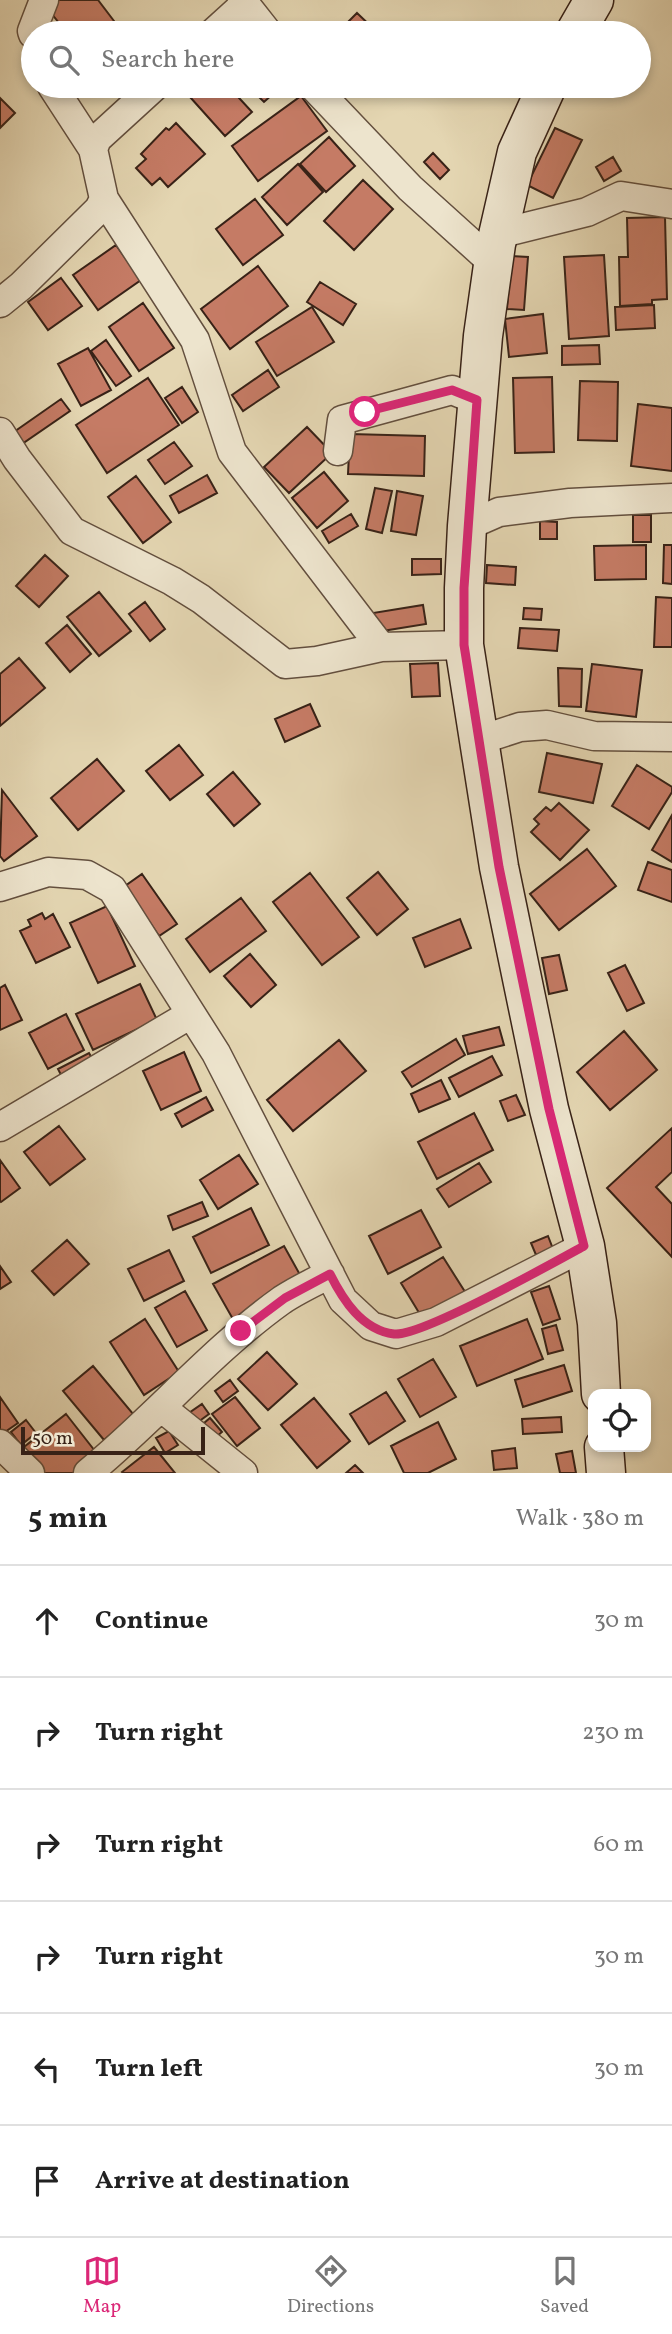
<!DOCTYPE html>
<html lang="en">
<head>
<meta charset="utf-8">
<style>
	body { margin:0; font-family:Vollkorn,serif; background:#f2f2f2; color:#222 }
	.controls { position:absolute; right:21px; bottom:21px; display:grid; overflow:hidden; border-radius:14px; box-shadow:0 4px 10px #0003 }
	.controls button { width:63px; height:63px; display:grid; place-items:center; padding:0; border:0; border-bottom:2px solid #e0e0e0; background:#fff; color:#222; font:35px sans-serif }
	.scale { position:absolute; left:21px; bottom:18px; width:184px; box-sizing:border-box; padding-left:7px; border:4px solid #382217; border-top:0; font-size:19px; line-height:24px; white-space:nowrap; color:#382217; -webkit-text-stroke:5px #ede4cd; paint-order:stroke }
	.stop { position:absolute; width:21px; height:21px; margin:-16px; border:5px solid #db2777; border-radius:50%; background:#fff }
	.stop.end { background:#db2777; border-color:#fff; box-shadow:0 2px 7px #0008 }
	.list { margin:0; padding:0; list-style:none }
	h2 { display:flex; justify-content:space-between; align-items:center; height:91px; margin:0; padding:0 28px; font-size:30px }
	h2 small { font-size:23px; font-weight:400; color:#767676 }
	.list li { display:grid; grid-template-columns:46px 1fr auto; gap:21px; align-items:center; box-sizing:border-box; height:112px; padding:0 28px; border-top:2px solid #e0e0e0 }
	.list b { display:block; font-size:26px; white-space:nowrap }
	.list em { font-size:23px; font-style:normal; color:#767676 }
	.icon { flex:none; width:38px; height:38px; fill:none; stroke:currentColor; stroke-width:2; stroke-linecap:round; stroke-linejoin:round }
	.map { position:relative; flex:none; width:672px; height:1473px; overflow:hidden }
	.search { position:absolute; background:#fff; box-shadow:0 4px 10px #0003; left:21px; right:21px; top:21px; height:77px; display:flex; align-items:center; gap:18px; box-sizing:border-box; padding:0 24px; border-radius:38px; color:#767676; font-size:26px }
	.sheet { height:763px; background:#fff }
	nav { display:flex; justify-content:space-around; align-items:center; box-sizing:border-box; height:98px; border-top:2px solid #e0e0e0; background:#fff; font-size:19px; color:#767676 }
	nav a { display:grid; justify-items:center; gap:4px }
	nav .on { color:#db2777 }
	.map>svg:first-child { display:block }
	.building { fill:#c57b65; stroke:#382217; stroke-width:2 }
	.lines { fill:none; stroke-linecap:round; stroke-linejoin:round }
	.street-casing { stroke:#634f3e; stroke-width:31 }
	.secondary-casing { stroke:#382217; stroke-width:41 }
	.street { stroke:#ede4cd; stroke-width:28 }
	.secondary { stroke:#ede4cd; stroke-width:38 }
	.route { stroke:#db2777; stroke-width:9 }
</style>
</head>
<body>
<div class="map">
<svg width="672" height="1473" viewBox="0 0 672 1473">
	<rect width="100%" height="100%" fill="#e4d6b2"/>
	<filter id="stains"><feTurbulence type="fractalNoise" baseFrequency=".00286" numOctaves="4"/><feColorMatrix values="0 0 0 0 .2 0 0 0 0 .09 0 0 0 0 .02 0 0 0 .5 -.17"/></filter>
	<radialGradient id="worn" r=".72"><stop offset=".6" stop-color="#630" stop-opacity="0"/><stop offset="1" stop-color="#630" stop-opacity=".3"/></radialGradient>
	<path class="building" d="M50,0h48l16,21 -15,12h-32l-23,-29z
		M357,13l21,20h-41z
		M114,86h18l-10,9z
		M202,86h26l24,26 -27,24 -35,-39z
		M248,86h34l-18,16z
		M301,96l26,35 -69,50 -26,-35z
		M0,98l15,15 -15,15z
		M176,123l29,31 -37,33 -8,-9 -8,7 -16,-17 10,-9 -5,-5 25,-26 3,2z
		M555,128l27,12 -29,58 -26,-13z
		M329,137l26,29 -29,26 -26,-28z
		M433,153l16,17 -9,9 -16,-17z
		M613,157l8,14 -17,10 -8,-14z
		M298,164l25,28 -36,33 -25,-28z
		M363,180l30,29 -39,41 -30,-29z
		M255,199l28,36 -40,30 -27,-36z
		M665,217l2,82 -15,1v4l-32,2 -1,-49h9l-1,-39z
		M116,245l25,35 -43,30 -25,-35z
		M604,255l5,81 -40,3 -5,-82z
		M511,256l17,1 -4,53 -17,-1z
		M258,266l30,40 -58,43 -29,-40z
		M61,278l21,28 -34,24 -20,-28z
		M320,282l36,22 -13,21 -36,-23z
		M143,303l31,45 -35,23 -30,-44z
		M654,305l1,23 -39,2 -1,-23z
		M312,307l22,35 -57,34 -21,-34z
		M543,314l4,39 -38,4 -4,-38z
		M106,340l25,36 -15,10 -25,-35z
		M599,345l1,19 -38,1v-19z
		M88,348l23,42 -30,16 -23,-42z
		M268,370l11,17 -36,24 -11,-16z
		M552,377l2,75 -39,1 -2,-75z
		M148,378l31,47 -72,48 -31,-48z
		M580,381l38,1 -1,59 -39,-1z
		M182,387l16,25 -16,11 -17,-25z
		M61,399l9,12 -51,35 -8,-12z
		M638,404l34,4v63l-41,-5z
		M307,427l25,26 -43,40 -25,-26z
		M350,434l75,2 -1,40 -76,-2z
		M174,442l18,24 -27,18 -17,-24z
		M324,472l24,29 -31,27 -25,-30z
		M207,475l10,18 -38,20 -9,-17z
		M136,476l35,46 -28,21 -35,-46z
		M375,488l17,3 -10,42 -16,-4z
		M397,491l26,5 -7,39 -25,-4z
		M351,514l7,12 -29,17 -7,-12z
		M633,515h18v27h-18z
		M540,521l17,1v17h-17z
		M646,545v34l-51,1 -1,-34z
		M664,545h8v39l-9,-1z
		M45,555l23,21 -29,31 -23,-21z
		M412,559h29v15l-29,1z
		M487,565l29,2 -1,18 -29,-2z
		M99,592l32,39 -32,25 -32,-39z
		M656,597l16,1v49h-18z
		M145,602l20,27 -15,12 -21,-27z
		M423,605l3,19 -50,8 -3,-19z
		M524,608l18,1 -1,11 -18,-1z
		M67,625l24,29 -21,18 -24,-29z
		M520,628l39,2 -2,21 -39,-3z
		M19,658l26,30 -45,38v-52z
		M438,663l2,33 -28,1 -2,-33z
		M592,664l50,6 -6,47 -50,-6z
		M558,668l24,1 -1,38 -22,-1z
		M310,704l10,22 -35,16 -10,-23z
		M179,745l24,30 -33,25 -24,-29z
		M547,753l55,11 -9,39 -54,-11z
		M97,759l27,32 -46,39 -27,-32z
		M637,765l35,22v5l-23,37 -37,-23z
		M233,772l27,32 -26,22 -27,-32z
		M2,790l35,46 -33,25 -4,-5z
		M559,803l30,27 -29,30 -29,-28 8,-8 -5,-5 12,-12 5,4z
		M672,815v47l-20,-12z
		M587,849l29,37 -57,44 -29,-36z
		M648,862l24,8v32l-34,-12z
		M378,872l30,37 -31,26 -30,-37z
		M310,873l49,64 -37,28 -49,-63z
		M142,874l35,50 -18,12 -34,-50z
		M241,898l25,33 -56,41 -24,-33z
		M107,906l28,60 -37,17 -28,-60z
		M42,913l3,6 8,-5 17,33 -34,16 -16,-32 11,-5 -3,-6z
		M460,919l11,29 -46,19 -12,-29z
		M250,954l26,31 -25,22 -27,-31z
		M559,955l8,35 -18,4 -7,-36z
		M625,965l19,38 -17,8 -19,-38z
		M140,984l17,36 -64,30 -17,-36z
		M5,985l17,35 -22,10v-42z
		M66,1014l18,36 -36,19 -19,-36z
		M499,1027l5,18 -36,9 -5,-18z
		M624,1031l33,39 -47,40 -33,-38z
		M456,1039l9,16 -53,32 -10,-15z
		M339,1040l27,31 -73,60 -26,-31z
		M184,1052l17,39 -40,19 -18,-39z
		M89,1053l8,14 -32,16 -7,-14z
		M492,1056l10,19 -43,22 -10,-19z
		M441,1080l9,19 -31,13 -8,-18z
		M516,1095l9,20 -17,6 -8,-20z
		M206,1097l7,13 -31,17 -7,-13z
		M474,1113l19,37 -56,29 -19,-37z
		M59,1126l26,33 -35,26 -26,-33z
		M672,1128v44l-16,15 16,17v53l-65,-69z
		M239,1155l19,29 -40,25 -18,-29z
		M0,1160l20,28 -19,14 -1,-1z
		M479,1163l12,19 -42,25 -12,-18z
		M202,1202l6,14 -35,14 -5,-14z
		M251,1208l18,37 -58,28 -18,-36z
		M421,1210l20,37 -53,27 -19,-38z
		M548,1236l5,13 -17,6 -5,-12z
		M67,1240l22,24 -35,31 -22,-24z
		M284,1246l20,36 -70,39 -21,-37z
		M169,1250l15,31 -40,20 -16,-32z
		M443,1257l24,38 -43,26 -23,-38z
		M0,1266l11,16 -11,7z
		M549,1286l11,33 -17,6 -12,-33z
		M185,1291l22,39 -30,17 -22,-39z
		M145,1319l34,53 -35,23 -34,-53z
		M527,1319l16,40 -66,27 -17,-40z
		M556,1325l7,25 -15,4 -6,-25z
		M267,1352l30,32 -29,26 -30,-31z
		M433,1359l23,38 -36,20 -22,-38z
		M564,1365l8,26 -49,16 -8,-27z
		M93,1366l41,49 -30,25 -41,-49z
		M230,1380l8,11 -15,11 -8,-11z
		M386,1392l19,29 -36,23 -19,-30z
		M0,1397l18,26 -16,11 -2,-4z
		M235,1397l25,31 -23,18 -25,-32z
		M314,1398l36,43 -33,27 -36,-43z
		M202,1404l7,10 -15,11 -8,-10z
		M66,1414l36,46 -17,13h-41l-20,-26z
		M561,1417l1,15 -39,2 -1,-15z
		M210,1418l12,14 -12,10 -12,-14z
		M26,1420l10,13 -15,12 -10,-13z
		M438,1422l18,37 -28,14h-24l-13,-27z
		M169,1431l9,14 -13,8 -9,-15z
		M154,1447l21,26h-52l-1,-1z
		M515,1448l2,20 -23,2 -2,-19z
		M572,1451l4,22h-16l-4,-19z
		M355,1465l8,8h-17z"/>
	<g class="lines">
		<g class="street-casing">
			<path id="street" d="M242,0l26,33
				M213,33l32,-29
				M33,34l-1,-3 12,-31
				M313,86l97,102 83,75
				M93,149l4,-10 58,-53
				M104,199l91,141 37,112 149,195
				M498,234l89,-22 34,-16 51,8
				M0,303l21,-17 78,-77 5,-10 -11,-50 -41,-63
				M0,432l17,27 55,72 100,50 29,18 84,65 32,-3 64,-14 83,-2
				M338,451l4,-31 110,-30 25,10
				M467,526l32,-14 71,-9 102,-5
				M480,740l40,-13 27,-2 47,11 78,1
				M0,887l48,-15 39,3 25,14 104,164 127,247 28,26 25,8 40,-12 149,-76
				M0,1127l191,-113
				M162,1408l81,65
				M0,1444l30,29
				M88,1473c67,-55 124,-123 194,-173 15,-10 32,-18 48,-26"/>
		</g>
		<g class="secondary-casing">
			<path id="secondary" d="M575,33l19,-33
				M547,86l-30,66 -21,92 -13,92 -16,190 -3,62v57l35,222 50,242 36,137 12,77 4,71
				M604,1447l2,26"/>
		</g>
		<use href="#street" class="street"/>
		<use href="#secondary" class="secondary"/>
	</g>
	<g class="lines">
		<path class="route" d="M241,1331l44,-33 45,-24c13,26 32,56 64,60 27,3 159,-71 190,-88l-35,-137 -50,-242 -35,-222v-57l13,-188 -25,-10 -87,22"/>
	</g>
	<rect width="100%" height="100%" filter="url(#stains)"/>
	<rect width="100%" height="100%" fill="url(#worn)"/>
</svg>
<div class="controls">
<button><svg class="icon" aria-label="locate" viewBox="0 0 24 24"><circle cx="12" cy="12" r="6"/><path d="M12 2v4M12 18v4M2 12h4M18 12h4"/></svg></button>
</div>
<div class="scale">50 m</div>
<div class="stop" style="left:365px;top:412px"></div>
<div class="stop end" style="left:241px;top:1331px"></div>
<div class="search"><svg class="icon" aria-label="search" viewBox="0 0 24 24"><circle cx="10" cy="10" r="6"/><path d="M15 15l6 6"/></svg>Search here</div>
</div>
<section class="sheet">
<h2>5 min<small>Walk · 380 m</small></h2>
<ul class="list">
<li><svg class="icon" aria-label="ahead" viewBox="0 0 24 24"><path d="M12 20V5M6 11l6-6 6 6"/></svg><div><b>Continue</b></div><em>30 m</em></li>
<li><svg class="icon" aria-label="right" viewBox="0 0 24 24"><path d="M7 20v-9h11M14 6l5 5-5 5"/></svg><div><b>Turn right</b></div><em>230 m</em></li>
<li><svg class="icon" aria-label="right" viewBox="0 0 24 24"><path d="M7 20v-9h11M14 6l5 5-5 5"/></svg><div><b>Turn right</b></div><em>60 m</em></li>
<li><svg class="icon" aria-label="right" viewBox="0 0 24 24"><path d="M7 20v-9h11M14 6l5 5-5 5"/></svg><div><b>Turn right</b></div><em>30 m</em></li>
<li><svg class="icon" aria-label="left" viewBox="0 0 24 24"><path d="M17 20v-9H6M10 6l-5 5 5 5"/></svg><div><b>Turn left</b></div><em>30 m</em></li>
<li><svg class="icon" aria-label="arrive" viewBox="0 0 24 24"><path d="M6 21V4h12l-3 4 3 4H6"/></svg><div><b>Arrive at destination</b></div></li>
</ul>
</section>
<nav>
<a class="on"><svg class="icon" aria-label="map" viewBox="0 0 24 24"><path d="M3 6l6-2 6 2 6-2v14l-6 2-6-2-6 2zM9 4v14M15 6v14"/></svg>Map</a>
<a><svg class="icon" aria-label="directions" viewBox="0 0 24 24"><path d="M12 3l9 9-9 9-9-9zM9 14v-3h6M13 9l2 2-2 2"/></svg>Directions</a>
<a><svg class="icon" aria-label="saved" viewBox="0 0 24 24"><path d="M7 4h10v16l-5-4-5 4z"/></svg>Saved</a>
</nav>
</body>
</html>
